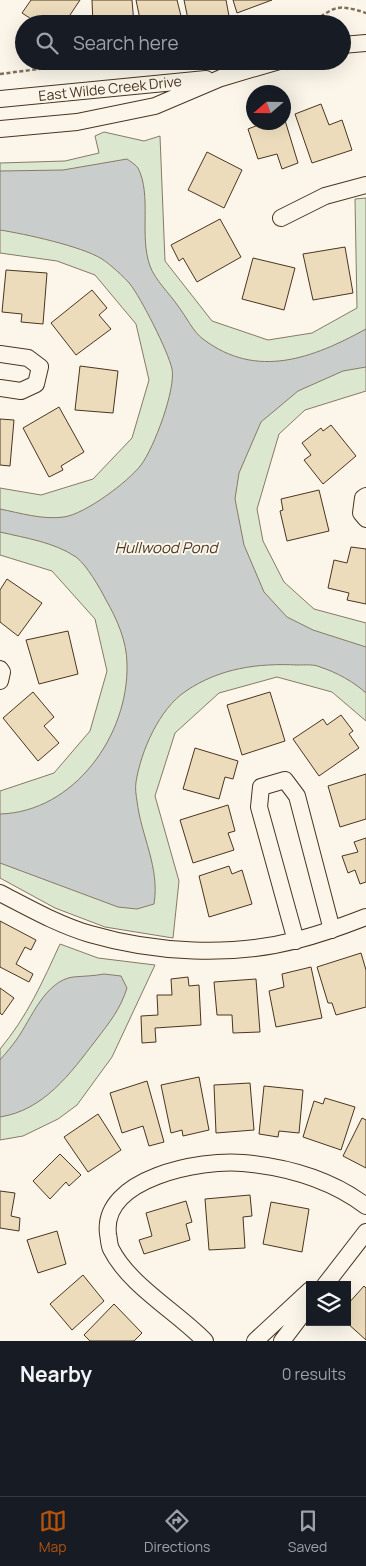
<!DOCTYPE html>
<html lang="en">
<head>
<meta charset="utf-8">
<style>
	body { margin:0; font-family:Manrope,sans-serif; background:#20242c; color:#f1f3f6 }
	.controls { position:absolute; right:15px; bottom:15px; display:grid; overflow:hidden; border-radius:0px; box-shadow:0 5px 20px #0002 }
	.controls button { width:45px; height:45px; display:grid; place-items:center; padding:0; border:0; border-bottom:1px solid #363941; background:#171b24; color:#f1f3f6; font:25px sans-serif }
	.compass { position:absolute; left:246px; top:85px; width:45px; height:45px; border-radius:50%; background:#171b24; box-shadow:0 5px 20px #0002; rotate:250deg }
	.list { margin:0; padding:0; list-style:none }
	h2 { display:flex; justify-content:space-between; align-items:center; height:65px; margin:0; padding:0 20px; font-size:21px }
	h2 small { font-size:16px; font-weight:400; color:#9ea1a6 }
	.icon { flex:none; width:28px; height:28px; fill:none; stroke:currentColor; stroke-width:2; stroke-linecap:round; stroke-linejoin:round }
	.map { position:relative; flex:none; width:366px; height:1341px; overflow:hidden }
	.search { position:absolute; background:#171b24; box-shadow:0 5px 20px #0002; left:15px; right:15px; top:15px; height:55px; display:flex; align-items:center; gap:12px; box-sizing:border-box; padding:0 18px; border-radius:28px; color:#9ea1a6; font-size:19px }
	.sheet { height:155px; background:#171b24 }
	nav { display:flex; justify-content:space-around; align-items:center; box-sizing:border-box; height:70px; border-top:1px solid #363941; background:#171b24; font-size:14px; color:#9ea1a6 }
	nav a { display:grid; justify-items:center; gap:2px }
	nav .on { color:#b45309 }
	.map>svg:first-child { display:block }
	.green { fill:#dce7d0; stroke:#887966 }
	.water { fill:#c9cecd; stroke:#887966 }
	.building { fill:#ecdcbc; stroke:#4a3520 }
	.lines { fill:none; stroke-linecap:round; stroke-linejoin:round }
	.minor-casing { stroke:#4a3520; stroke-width:18 }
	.path { stroke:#7f6f5c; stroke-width:2.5; stroke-dasharray:4 2.5; stroke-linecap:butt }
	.minor { stroke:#fbf6e9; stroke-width:16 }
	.labels { text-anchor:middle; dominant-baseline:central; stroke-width:4; stroke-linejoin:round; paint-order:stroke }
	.street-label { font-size:14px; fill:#4a3520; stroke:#fbf6e9 }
	.water-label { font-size:15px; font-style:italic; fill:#4a3520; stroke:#fbf6e9 }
</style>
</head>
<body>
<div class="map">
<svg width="366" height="1341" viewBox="0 0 366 1341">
	<rect width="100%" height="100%" fill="#fbf6e9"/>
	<path class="green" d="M104,132l40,9 16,-5 5,125 47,60 56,19 44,-7 45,-25 -2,-109 11,-1v193l-61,19 -26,24 -22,75 6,32 21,41 30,27 52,14v98l-34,-29 -55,-15 -58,16 -44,40 -20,63 24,85 -6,57 -68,-11 -50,-19 -55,-30v-87l54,-18 36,-42 17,-60 -12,-52 -43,-48 -52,-16v-67l41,7 52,-16 39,-41 17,-58 -13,-56 -41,-49 -38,-14 -57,-8v-90l65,-2 34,-8 -4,-17z
		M60,944l38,14 57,7 -43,92 -35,48 -19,14 -35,17 -23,4v-91c27,-32 43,-68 60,-105z"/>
	<path class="water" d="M127,159c3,2 9,6 11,9 14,27 1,68 12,98 5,14 20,28 28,40 8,10 15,26 25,33 54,41 110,19 163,-10v38l-23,4 -45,20 -37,31 -22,51 -4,26 9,46 20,47 23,25 26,13 53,17v46c-12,-11 -30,-21 -46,-26 -6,-3 -15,-2 -22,-2 -40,-2 -78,3 -112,26 -27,18 -45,60 -50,91 -1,6 0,13 1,19 4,35 23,66 17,103l-17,5 -19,-2 -118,-44v-49c74,-2 129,-79 127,-150 0,-22 -10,-45 -21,-64 -6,-12 -20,-36 -30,-43 -22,-15 -51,-19 -76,-25v-23c20,4 43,11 64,8 21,-3 64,-35 77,-52 13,-17 35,-76 31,-96 -4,-18 -31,-71 -42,-85 -7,-8 -19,-19 -28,-25 -21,-13 -77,-25 -102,-29v-59l63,-1z
		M104,974l17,2 6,12c-7,22 -18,35 -31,52 -26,34 -52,70 -96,77v-57c6,-7 12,-14 17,-21 14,-20 28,-58 56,-62 11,-1 21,-1 31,-3z"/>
	<path class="building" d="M31,0h49l-16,24h-25l-17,-11z
		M92,0h40l2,24h-41z
		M136,0h41l5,20 -19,4h-22z
		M184,0h42l3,16 -40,8z
		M233,0h39l-35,13z
		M321,104l8,21 13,-5 10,30 -40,13 -17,-49z
		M284,117l14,46 -16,6 -5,-15 -19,5 -10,-30 18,-7h18z
		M207,152l35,18 -18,38 -36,-18z
		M220,219l21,38 -44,25 -14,-24 -4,3 -8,-16z
		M345,247l8,46 -40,7 -10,-46z
		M253,258l42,10 -11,42 -42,-11z
		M6,270l41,3 -4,51 -22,-2 1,-8 -20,-2z
		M92,290l15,18 -8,7 12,14 -35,26 -25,-32z
		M80,366l38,5 -5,42 -38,-3z
		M59,407l25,45 -23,14 2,4 -14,7 -26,-49z
		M0,419l14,1 -4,46 -10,-1z
		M331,425l25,31 -33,28 -19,-24 7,-5 -9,-12 19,-15 2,3z
		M319,490l10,41 -42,10 -7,-30 3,-1 -2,-11z
		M351,547l15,2v55l-19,-4 2,-7 -21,-5 6,-28 13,3z
		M7,579l35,24 -24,33 -18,-14v-32z
		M68,631l10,43 -39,10 -13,-44z
		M33,692l21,25 -10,9 15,17 -21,18 -35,-43z
		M270,692l15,49 -43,14 -15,-50z
		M341,715l12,16 -4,3 10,14 -40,28 -26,-37 30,-20 4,6z
		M195,748l43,13 -5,18 -8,-2 -6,22 -36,-10z
		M366,774v45l-26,8 -12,-41z
		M228,805l7,26 -7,2 6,17 -41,13 -13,-43z
		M366,838v44l-6,2 -5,-14 -7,3 -6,-17 16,-4 -4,-10z
		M229,866l3,8 10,-4 10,34 -43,13 -10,-41z
		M0,921l36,19 -5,10 -6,-3 -9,17 17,10 -4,8 -29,-15z
		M361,953l5,17v37l-30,8 -4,-12h-4l-11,-36z
		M311,967l11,51 -46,9 -7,-36 15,-4 -2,-13z
		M188,977l1,9 10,-1 2,40 -46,3 1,14 -14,1 -1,-27 17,-1 -1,-20h15l-1,-16z
		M256,979l4,53 -27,1 -1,-18h-15l-3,-33z
		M0,988l14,10 -12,17 -2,-2z
		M199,1077l10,53 -26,6 -1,-6 -11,3 -10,-48z
		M147,1081l17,61 -15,4 -6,-20 -21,7 -12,-40z
		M250,1083l4,47 -38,3 -2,-48z
		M264,1086l39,4 -4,43 -20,-2 -1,6 -19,-3z
		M325,1098l30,9 -14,43 -38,-13 11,-36 9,3z
		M98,1114l23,36 -33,22 -24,-35z
		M362,1118l4,2v48l-23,-12z
		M60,1154l21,21 -12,11 -3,-4 -16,17 -17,-18z
		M0,1191l15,2 -4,23 9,2 -1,13 -19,-3z
		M250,1195l2,21 -9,1 2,31 -36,2 -4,-51z
		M186,1201l6,21 -6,2 4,16 -46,14 -5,-14 13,-4 -6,-23z
		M271,1202l38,7 -7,43 -39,-8z
		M57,1231l9,33 -28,9 -11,-33z
		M83,1275l21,26 -32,29 -22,-26z
		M364,1286l2,2v52l-20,-18 1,-17z
		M114,1304l28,29 -8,8h-44l-6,-6z"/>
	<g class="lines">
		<g class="minor-casing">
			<path id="minor" d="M342,45l24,-2
				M0,99l206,-20
				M0,129l77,-7 78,-16 66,-28 58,-17
				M281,218l44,-22 41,-11
				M0,354l28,4 12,9 -4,17 -15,7 -21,-3
				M366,496l-3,2 -2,15 5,6
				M0,669l2,3 -2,9
				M0,893c29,15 59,32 90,41 65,19 142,23 207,6 24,-6 46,-14 69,-23
				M296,941l-37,-134 2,-20 24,-7 12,16 35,134
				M325,1285l41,-53
				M205,1341c-28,-29 -76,-56 -94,-92 -2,-4 -2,-10 -3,-15 -7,-56 93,-75 135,-71 44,4 87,16 123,43
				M255,1341l55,-51
				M282,1341l28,-37"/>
		</g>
		<path class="path" d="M310,24c25,-17 26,-21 56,-11
			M0,74l46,-6h34l21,-7"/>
		<use href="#minor" class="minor"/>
	</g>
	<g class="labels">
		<g class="street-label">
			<text transform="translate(110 88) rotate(-6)">East Wilde Creek Drive</text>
		</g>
		<g class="water-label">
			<text x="166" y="547">Hullwood Pond</text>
		</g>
	</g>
</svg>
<div class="controls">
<button><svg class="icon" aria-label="layers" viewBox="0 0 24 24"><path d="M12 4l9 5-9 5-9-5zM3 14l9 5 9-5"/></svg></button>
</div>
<svg class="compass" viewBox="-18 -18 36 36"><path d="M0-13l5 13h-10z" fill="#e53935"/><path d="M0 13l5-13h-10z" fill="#9ea1a6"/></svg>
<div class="search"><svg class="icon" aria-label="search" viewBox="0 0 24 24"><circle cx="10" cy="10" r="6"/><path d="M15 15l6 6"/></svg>Search here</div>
</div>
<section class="sheet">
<h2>Nearby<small>0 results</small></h2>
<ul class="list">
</ul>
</section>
<nav>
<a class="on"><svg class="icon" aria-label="map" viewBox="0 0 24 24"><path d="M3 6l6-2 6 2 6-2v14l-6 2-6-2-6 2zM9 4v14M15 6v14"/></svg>Map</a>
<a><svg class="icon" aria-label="directions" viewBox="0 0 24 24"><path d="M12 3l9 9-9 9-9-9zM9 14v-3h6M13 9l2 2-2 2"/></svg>Directions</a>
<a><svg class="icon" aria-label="saved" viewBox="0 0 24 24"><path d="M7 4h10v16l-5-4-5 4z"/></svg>Saved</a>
</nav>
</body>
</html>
